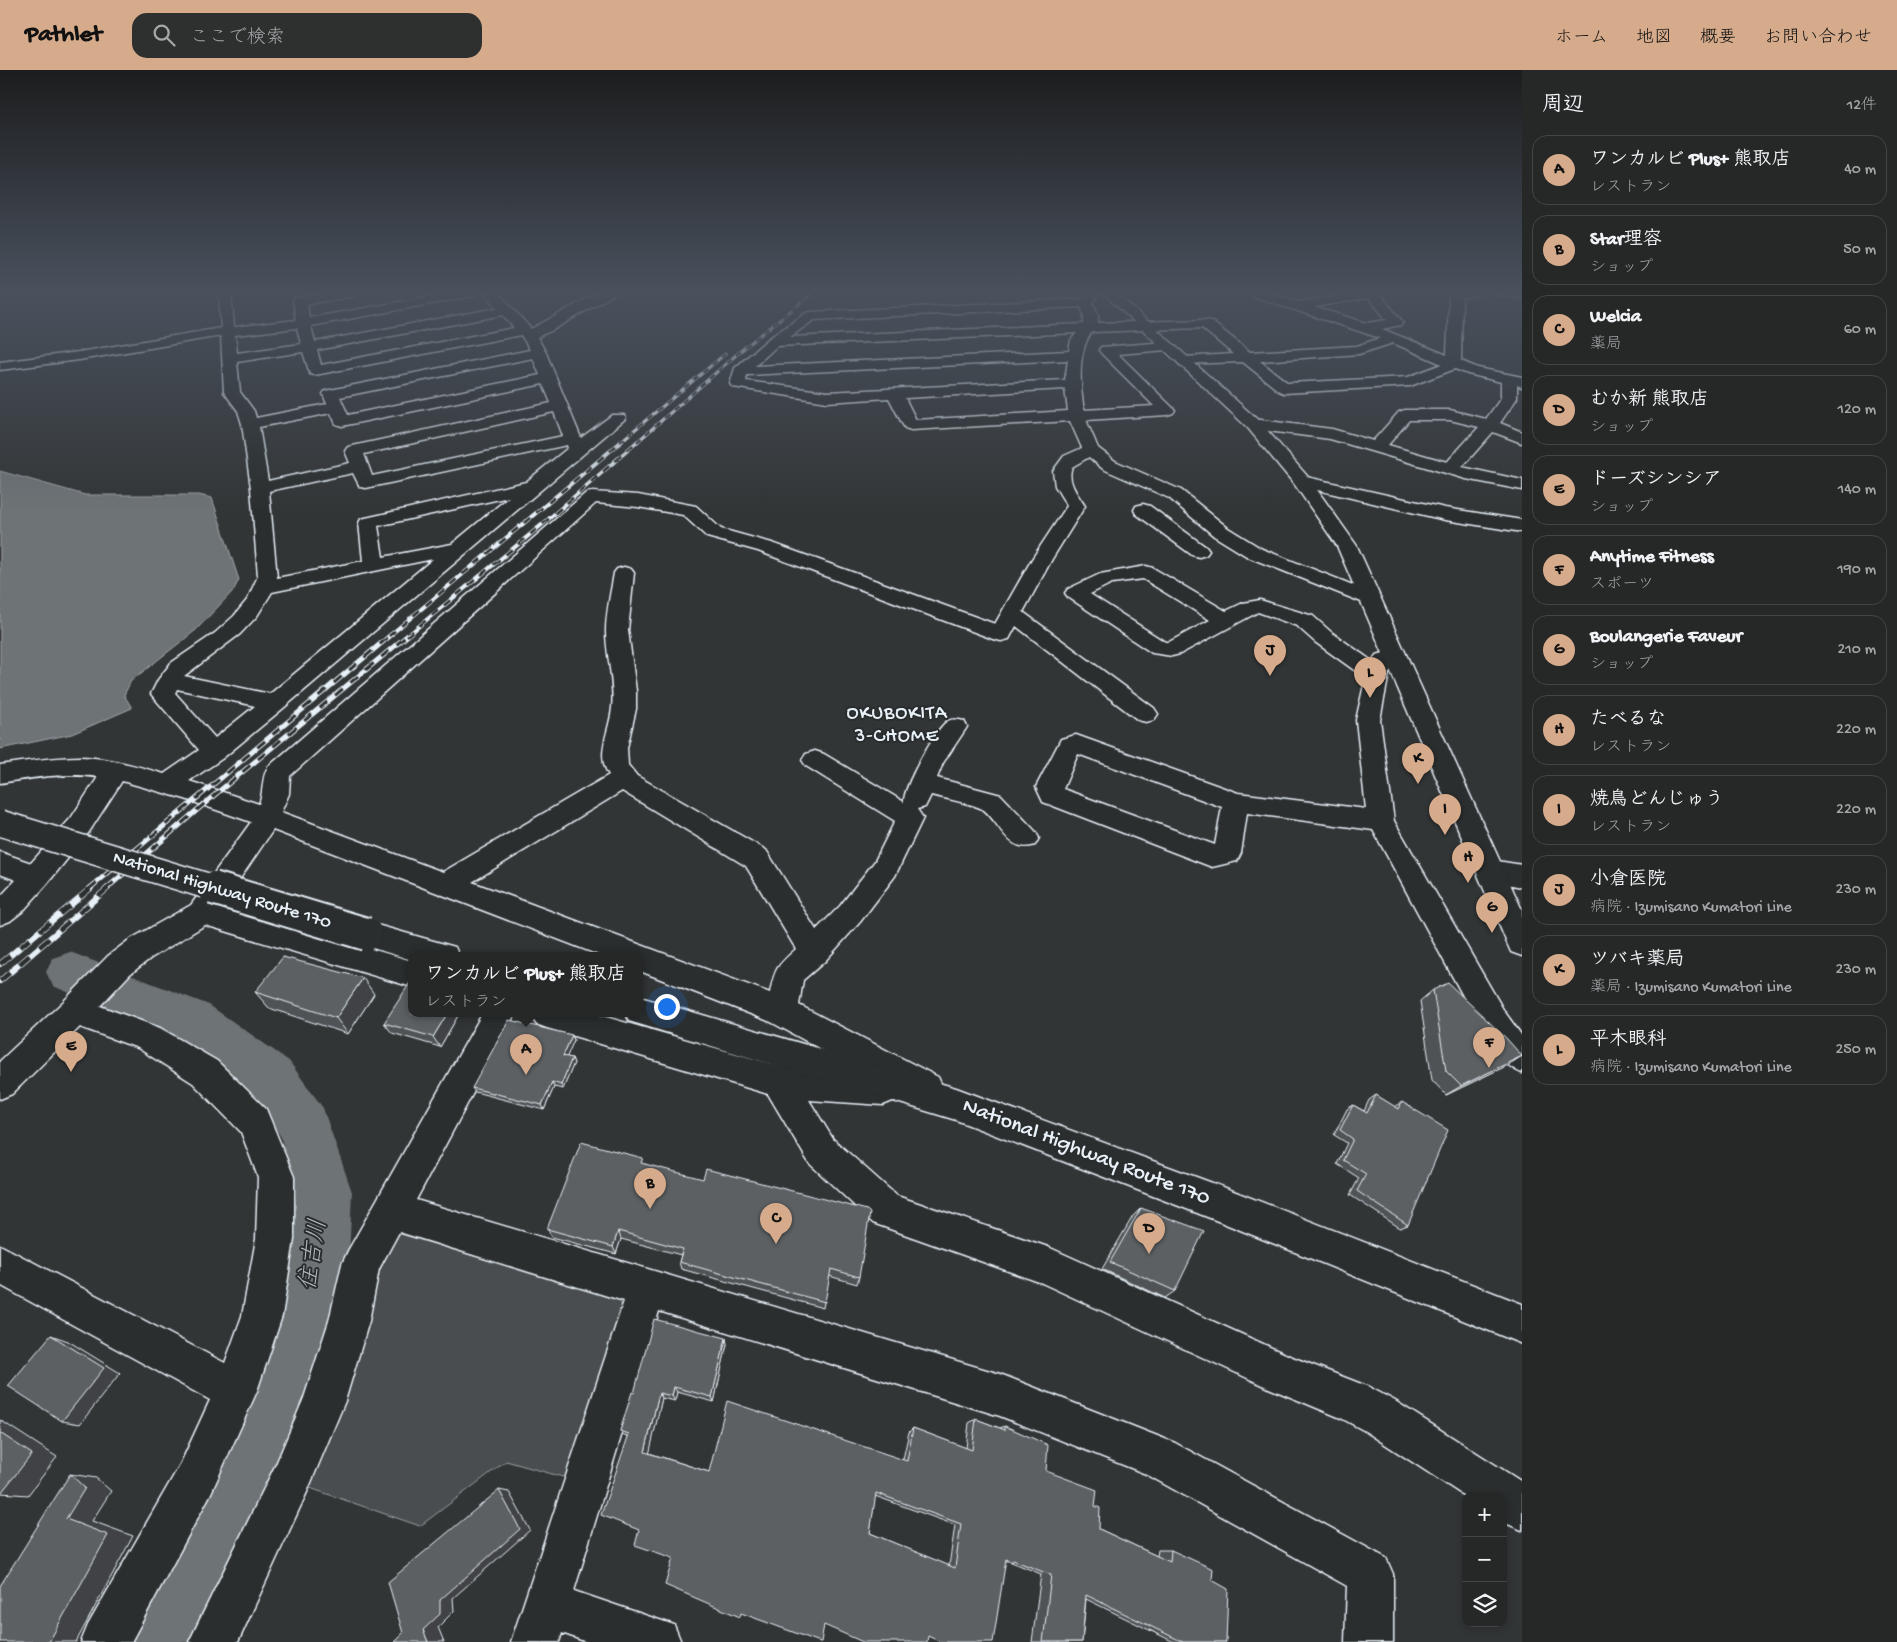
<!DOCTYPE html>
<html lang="ja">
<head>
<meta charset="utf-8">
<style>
	body { margin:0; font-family:"Gochi Hand","Klee One",sans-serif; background:#2e3030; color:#f1f3f6 }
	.controls { position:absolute; right:15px; bottom:15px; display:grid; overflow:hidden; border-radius:10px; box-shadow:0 2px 8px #0003 }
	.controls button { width:45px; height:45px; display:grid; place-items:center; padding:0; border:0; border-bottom:1px solid #424445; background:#262828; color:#f1f3f6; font:25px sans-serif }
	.you { position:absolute; left:666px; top:936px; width:18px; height:18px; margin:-12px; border:4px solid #fff; border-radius:50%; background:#1a73e8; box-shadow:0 0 0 8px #1a73e833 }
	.badge { display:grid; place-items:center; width:32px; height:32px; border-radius:50%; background:#d6ab8b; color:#111; font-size:16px; font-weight:700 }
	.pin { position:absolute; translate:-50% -41px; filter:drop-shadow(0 1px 2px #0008) }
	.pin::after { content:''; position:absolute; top:26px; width:18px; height:15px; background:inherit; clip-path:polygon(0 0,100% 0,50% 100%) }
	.popup { position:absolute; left:408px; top:882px; width:235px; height:65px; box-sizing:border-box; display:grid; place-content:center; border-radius:10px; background:#262828; filter:drop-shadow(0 1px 4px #0005); font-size:16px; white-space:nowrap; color:#a4a6a8 }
	.popup b { font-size:19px; color:#f1f3f6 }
	.popup::after { content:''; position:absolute; left:50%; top:100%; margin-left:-10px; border:10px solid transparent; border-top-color:#262828 }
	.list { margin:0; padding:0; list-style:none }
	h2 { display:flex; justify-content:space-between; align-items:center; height:65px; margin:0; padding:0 20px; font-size:21px }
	h2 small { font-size:16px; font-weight:400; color:#a4a6a8 }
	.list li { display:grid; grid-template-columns:32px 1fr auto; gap:15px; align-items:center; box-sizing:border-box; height:70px; margin:0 10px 10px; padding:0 10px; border:1px solid #424445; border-radius:15px }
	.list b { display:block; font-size:19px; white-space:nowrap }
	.list p { margin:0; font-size:16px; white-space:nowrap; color:#a4a6a8 }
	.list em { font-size:16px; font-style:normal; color:#a4a6a8 }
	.icon { flex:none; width:28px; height:28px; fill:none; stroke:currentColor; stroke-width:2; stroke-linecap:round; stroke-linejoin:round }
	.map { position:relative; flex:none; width:1522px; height:1572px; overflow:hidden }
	header { display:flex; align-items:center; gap:30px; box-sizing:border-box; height:70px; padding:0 25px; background:#d6ab8b; color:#111 }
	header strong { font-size:24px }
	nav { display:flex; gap:28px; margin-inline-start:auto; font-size:18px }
	.search { width:350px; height:45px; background:#2e3030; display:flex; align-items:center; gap:12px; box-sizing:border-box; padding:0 18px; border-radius:15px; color:#a4a6a8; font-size:19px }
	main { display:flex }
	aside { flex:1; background:#262828 }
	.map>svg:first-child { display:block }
	.green { fill:#494d4f; stroke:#989fa4 }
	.water { fill:#6e7376; stroke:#9fa5aa }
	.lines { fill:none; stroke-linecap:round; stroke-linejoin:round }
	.river { fill:#6e7376; fill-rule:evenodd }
	.minor-casing { stroke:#e8f1f8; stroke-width:3 }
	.major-casing { stroke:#e8f1f8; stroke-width:3 }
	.highway-casing { stroke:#e8f1f8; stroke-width:3 }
	.minor { fill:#2a2d2e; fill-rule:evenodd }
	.major { fill:#2a2d2e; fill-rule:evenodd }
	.highway { fill:#2a2d2e; fill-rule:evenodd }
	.rail-far3-casing { stroke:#e8f1f8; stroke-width:3 }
	.rail-far2-casing { stroke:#e8f1f8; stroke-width:4 }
	.rail-far1-casing { stroke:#e8f1f8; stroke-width:5 }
	.rail-casing { stroke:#e8f1f8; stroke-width:6 }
	.rail-far3 { stroke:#2a2d2e; stroke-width:2; stroke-dasharray:6; stroke-linecap:butt }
	.rail-far2 { stroke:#2a2d2e; stroke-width:2.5; stroke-dasharray:8; stroke-linecap:butt }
	.rail-far1 { stroke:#2a2d2e; stroke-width:3; stroke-dasharray:10; stroke-linecap:butt }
	.rail { stroke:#2a2d2e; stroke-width:4.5; stroke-dasharray:13; stroke-linecap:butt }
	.highway-bridge-far1-casing { stroke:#e8f1f8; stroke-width:28; stroke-linecap:butt }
	.highway-bridge-casing { stroke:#e8f1f8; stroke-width:36; stroke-linecap:butt }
	.highway-bridge-far1 { stroke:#2a2d2e; stroke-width:25 }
	.highway-bridge { stroke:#2a2d2e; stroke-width:32 }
	.wall { fill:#4f5355; stroke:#e8f1f8; fill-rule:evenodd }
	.shaded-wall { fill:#404345; stroke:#e8f1f8 }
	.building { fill:#5c6063; stroke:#e8f1f8; fill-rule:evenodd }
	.labels { text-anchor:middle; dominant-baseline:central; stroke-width:4; stroke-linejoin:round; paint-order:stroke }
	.street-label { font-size:19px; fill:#e8f1f8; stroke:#2a2d2e }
	.neighbourhood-label { font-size:20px; letter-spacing:1px; fill:#e8f1f8; stroke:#2a2d2e }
	.near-street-label { font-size:22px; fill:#e8f1f8; stroke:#2a2d2e }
	.near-water-label { font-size:24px; font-style:italic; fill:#b1b8be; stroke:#2a2d2e }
</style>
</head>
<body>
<header>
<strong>Pathlet</strong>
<div class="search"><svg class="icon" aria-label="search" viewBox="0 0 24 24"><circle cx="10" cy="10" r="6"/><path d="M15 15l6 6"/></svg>ここで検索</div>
<nav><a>ホーム</a><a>地図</a><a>概要</a><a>お問い合わせ</a></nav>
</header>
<main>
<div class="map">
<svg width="1522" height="1572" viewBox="0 0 1522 1572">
	<rect width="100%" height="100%" fill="#323536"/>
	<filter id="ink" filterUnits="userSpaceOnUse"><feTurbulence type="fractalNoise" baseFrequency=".02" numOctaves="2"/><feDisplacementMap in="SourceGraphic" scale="10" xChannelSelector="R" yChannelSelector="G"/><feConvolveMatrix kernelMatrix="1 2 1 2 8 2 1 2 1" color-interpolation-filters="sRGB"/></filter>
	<g filter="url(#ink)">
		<path class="green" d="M397,1163l222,66 4,10 -53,170 -64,-18 -86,65 -113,-39 71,-225z"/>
		<path class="water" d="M0,401l85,24h114l13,3 27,82 -6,11 -37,39 -65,51 -7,14 8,13 -60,26 -72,15z"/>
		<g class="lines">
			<path class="river" d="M70,882l139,53 80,56 34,47 29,84 -3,66 -28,107 -69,165 -55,112h-76l11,-26 72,-134 57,-123 30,-101 5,-66 -15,-55 -28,-42 -78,-58 -122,-51 -7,-14 7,-14z"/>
			<g class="minor-casing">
				<path id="minor" d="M219,222h12l3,35 62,-7 -3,-19 2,-3 38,-6h28l-6,4 -48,8 2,14 146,-26h25l-6,4 -163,30 4,16 182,-34 -12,-16h13l33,37 68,-37h15l-1,3 -60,35 -16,7 9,16 35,85 31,-23h12l2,3 -345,292 -58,48 -34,23 70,23c5,-12 2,-26 9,-37l318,-274 6,-1 46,3 58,11 25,23 51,14 223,81 37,-65 35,-53 -12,-20 -2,-15 11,-15 18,-8 -12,-27 -159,9 -6,-2 -2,-3 -14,-27 -62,4 -94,-15 -3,-3 5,-16 33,-29 38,-26 5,-1 271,-13 5,-7h12l-6,11 5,12v8l108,-3 5,1 39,31 107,-6 23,-8 -131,-43 -1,-3h18l34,10 61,-10h17l25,30 -2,3 -19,4 65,26 2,-59 2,-3 27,-1 -1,3 -15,3 -1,63 17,7 44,9v10l-5,-2v13l-17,25 22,9v11l-29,-11 -31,35 60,13v10l-56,-11 -136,-40 -77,-10 -6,-2 -2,-3 2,-3 6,-2 79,10 41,12 26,-29 6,-2h45l36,9 15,-21v-16l-33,-8 -13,-5 -45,17 -126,7 -5,-2 -36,-29 -64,2 -2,-3 2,-3 5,-1 49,-3 -31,-26 -110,4c-15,19 -12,55 -8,78l70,-4 -53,-53 -2,-3 2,-3 66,-5 5,1 2,3 -2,3 -5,1 -49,4 57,56 -2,3 -6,2 -81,5 12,28 17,13 66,29 47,38 34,21 116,46 3,4 -3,4 -7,2 -7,-2 -116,-46 -34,-21 -45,-38 -66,-29 -14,-12 -17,10c-6,14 6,28 13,39l-33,53 -29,53 131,96 4,6 -4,6 -8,2 -8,-2 -122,-94 -7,13 -8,2 -8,-2 -235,-88 -51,-14 -24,-22 -45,-8 -42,-4 -306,273 -1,18 -8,18 162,60 166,-97c-14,-21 1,-44 3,-67 3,-26 -6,-52 -6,-77 0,-19 5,-39 8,-58l3,-4 7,-2 7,2 3,4 -6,57 8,61v18l-9,39 1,17 9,11 129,74 50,80 24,-24 35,-45 20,-40 -89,-55 -4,-6 4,-6 9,-3 9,3 80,48c-1,-14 32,-75 44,-81 6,-3 10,-1 16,0l3,6 -24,36 -6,15 64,17 34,36 4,7 -4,7c-27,9 -34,-21 -51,-35 -8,-6 -42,-12 -53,-15l-6,12 -8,2 6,9 -28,58 -35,46 -35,39 -22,19 -4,25 139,72 5,11 -5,11 -12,5 -27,-13 -4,9 -12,5 -74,-5 24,39 64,57 151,51 244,110 77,30 26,14 127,81v48l-19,-8v-26l-37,1 -101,-66 -24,-13 -72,-30 -227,-105 -169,-60 -64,-60 -41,-69 -221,-66 -11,-4 -5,-10h64l184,52 84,6 -92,-50 -131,-51v-15h-38l-329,-126 -51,75 190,56v26l-207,-62 -54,33 -21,16 -30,32 60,22 57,33 49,48 28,68v62l-12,77 -25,75 -46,102 -80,149h-50l7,-17 93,-162 29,-63 -210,-115v-40l225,118 17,-47 14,-77 2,-62 -17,-45 -48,-49 -55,-35 -58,-21 -68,67 -12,5v-38l64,-60 44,-45 21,-16 62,-35 60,-83 -66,-23 -63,-18 -33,51 -42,52 -24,27 -13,10 -10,4v-28l16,-17 -16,-6v-22l31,11 40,-45 27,-41c-33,-5 -66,1 -98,6v-18c27,-4 54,-8 81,-8 28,1 56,9 83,17l35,-24 -48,-56 7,-14 13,-17 44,-30 19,-17 13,-16 11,-24 -7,-88 -9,-64 -4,-13 -14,-19 -3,-56 -142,24 -79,10v-8l79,-10 142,-24zM1369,228l18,22 -20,3 -53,-16zM1081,237l3,8v9l-294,13 24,-17zM503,245l11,13 -193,37 -4,-15zM297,258l4,16 -64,9 -2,-18zM1077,263l-6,7 -2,11 -314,15 22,-20zM521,265l9,15 -205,41 -2,3 4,10 -71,14 -2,-7 -14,-19 -3,-30 66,-10 7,22 5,1zM1393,273l49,21 -34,13 -120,6 -28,-22 99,-7zM533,288l7,17 -192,40 -8,-18zM1068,290l-3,20 -238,12 -81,-11 1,-6zM543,314l8,19 -203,44 -3,4 5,12 -82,18 -9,-54 72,-14 5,11 6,2zM1065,319l3,22 -152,9 -11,-22zM554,342l9,24 -191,40 -8,-22zM1409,350h41l29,7 -32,35 -59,-17zM567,375l1,3 -42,34 -165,37 -2,4 4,38 -86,17 -8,-87 84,-18 7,14 6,1zM509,427l-57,47 -69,13 -5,-31zM433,489l-163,135 -86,-18 56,-42 17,-18 15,-24zM177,619l74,16 4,1 -40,32 -40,-45zM622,721l124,75 50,83c-19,17 -21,19 -26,44l-298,-111z
					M1495,222h27v6l-26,-3z
					M1302,406l143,32 77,12v12l-77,-12 -149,-35 -3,-4 3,-4z
					M1143,434l7,2 56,41 3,4 -3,4 -7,2 -7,-2 -56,-41 -2,-4 2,-4z
					M1146,496l7,2 73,43 17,-8 17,-3 53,16 18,16 41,29 4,-6 12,-3 8,2 3,5 -6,6 -4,8 -9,47 14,101 110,190 18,25v37c-20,-8 -28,-25 -40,-42l-109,-201 -126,-17 -6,40 -4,8 -25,6 -169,-65 -7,-15 25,-48 15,-4 162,58 128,16 -10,-89 10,-44 -12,-6 -39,-28 -18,-16 -39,-14 -78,42 -8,2 -20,-3 -84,-56 -3,-4 3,-4 32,-15zM1143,509l67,41 -41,22h-4l-75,-48 22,-11zM1078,684l144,53 -7,38 -152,-56z
					M1491,790l31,5v22l-41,-8 -4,-8 4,-8z
					M482,944h33l-99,186 584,174 175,69 211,115 7,16v68h-48l2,-56 -201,-112 -146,-58 -341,-105 -85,280 100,34 7,17h-94l-25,-9 -3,9h-48l113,-341 -225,-69 -20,37 -10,52 -24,80 -38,91 -69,150h-49l88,-180 27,-64 25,-77 13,-57 6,-13z"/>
			</g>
			<g class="major-casing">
				<path id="major" d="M1102,222h13l144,129 49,56 49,69 165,364v46l-11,-4 -4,-9 -170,-397 -42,-61 -48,-58z"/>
			</g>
			<g class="highway-casing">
				<path id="highway" d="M366,852l89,25 4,9h-47v4l-56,-17 -5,-9 5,-9z
					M640,927l316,91 267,99 299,117v40l-299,-121 -267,-103 -327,-99 -3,-7h14z"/>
			</g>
			<use href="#minor" class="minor"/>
			<use href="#major" class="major"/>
			<use href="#highway" class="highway"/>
			<g class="rail-far3-casing">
				<path id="rail-far3" d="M620,372l105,-88
					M637,372l107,-94 70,-56"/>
			</g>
			<g class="rail-far2-casing">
				<path id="rail-far2" d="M389,566l233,-195
					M407,566l137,-113 94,-82"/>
			</g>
			<g class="rail-far1-casing">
				<path id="rail-far1" d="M89,819l302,-254
					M106,819l105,-91 197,-163"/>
			</g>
			<g class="rail-casing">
				<path id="rail" d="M0,894l91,-76
					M0,911l108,-93"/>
			</g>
			<use href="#rail-far3" class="rail-far3"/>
			<use href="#rail-far2" class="rail-far2"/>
			<use href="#rail-far1" class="rail-far1"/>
			<use href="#rail" class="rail"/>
			<g class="highway-bridge-far1-casing">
				<path id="highway-bridge-far1" d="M0,753l217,66"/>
			</g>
			<g class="highway-bridge-casing">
				<path id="highway-bridge" d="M213,818l153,46"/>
			</g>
			<use href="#highway-bridge-far1" class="highway-bridge-far1"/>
			<use href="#highway-bridge" class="highway-bridge"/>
		</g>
		<path class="wall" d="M1433,920l89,66 -16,10 -60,29 -14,-15 -12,-79z
			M255,922l119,2 -26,40 -79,-26z
			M412,944h47l-19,33 -48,-14 -8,-10z
			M572,965l2,5 -8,17 6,1 2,5 -11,26 -9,-2 -10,23 -69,-18 -3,-4z
			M1376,1025l19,12 7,-5 6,123 -8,3 -50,-33 9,-17 -22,-14 10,-21 -13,-8 13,-26 6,-4 11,6 5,-11z
			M645,1094l214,113 -2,7 -28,-8 -6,32 -142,-39 -2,-7 2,-7 -60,-16 -5,15 -64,-17 -5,-8z
			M1141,1138l34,83 -10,7 -63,-29 31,-53z
			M727,1274l-13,58 -37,-10 -2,9 -13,-3 -13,55 60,19 194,-13 6,-27 4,-4 53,20 3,-25 7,-4 24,9 5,-2 41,45 49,35 4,23 58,27 1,-6h13l41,30 14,62h-52l-88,-43 -4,43h-50l9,-68 -32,-13h-4l-77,75 -255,-78 -34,-28 -11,-94 -4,-1 -4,-4 14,-38zM875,1426l80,29 -6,41 -79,-33z"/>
		<path class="shaded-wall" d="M363,908l11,16 -26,40 -12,-16z
			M447,944h12l-19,33 -7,-10z
			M572,965l2,5 -9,21 -2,-5z
			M1522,986l-16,10 -60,29 15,-9z
			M572,988l2,5 -11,26 -2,-4z
			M552,1012l2,5 -10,23 -2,-5z
			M618,1161l3,8 -5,15 -3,-7z
			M51,1265l17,6 52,32 -40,51 -18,-3z
			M726,1268l1,6 -13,58 -2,-5z
			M674,1317l3,5 -2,9 -3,-5z
			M659,1323l3,5 -13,57 -4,-3z
			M0,1350l57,37 -29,38 -27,-2z
			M70,1404l26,4 15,13 -19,30 41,15 -57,106h-27l17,-123z
			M499,1420l10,2 21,38 -77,68 1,13 -16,16 6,15h-16l-5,-12 17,-30z"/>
		<path class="building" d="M283,887l80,21 -27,40 -81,-26z
			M411,911h1v33h35l-14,23 -49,-14z
			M1448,913l58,55 16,18 -61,30 -15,-15 -13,-81z
			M509,950l63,15 -9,21 9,2 -11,27 -9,-3 -10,23 -70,-17z
			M1376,1025l23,14 3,-7 46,28 -40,95 -51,-34 9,-17 -23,-14 10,-21 -13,-9 13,-25 14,8z
			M581,1072l62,16 -2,5 62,16 3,-10 161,41 3,3 -11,64 -28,-8 -6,33 -146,-40 4,-13 -65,-18 -5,16 -66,-18z
			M1141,1138l63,23 -29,60 -65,-29z
			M654,1249l72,19 -14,59 -38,-10 -2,9 -13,-3 -14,59 64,20 18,-71 180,60 6,-33 59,22 4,-31 29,11v-4l43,19 -2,26 51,19 -2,16 5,2 -1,21 71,33 1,-12 42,19 -1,11 16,9 -2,53h-43l-97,-47 -4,47h-39l8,-67 -38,-15 -1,2 -6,-3 -13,83h-52l-13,-6 -1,6h-64l-39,-17 -3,17h-1l-79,-29 -1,4 -75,-32 8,-27 -38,-13 4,-15 -38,-15 28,-81 -9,-3 12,-39 2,1zM876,1423l85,31 -6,44 -85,-35z
			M51,1265l53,33 -42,53 -54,-35z
			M0,1363l32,21 -31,39h-1z
			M70,1404l15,14 -19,31 42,16 -59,107h-49v-56z
			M499,1420l21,39 -80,71v14l-17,16 5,12h-34l9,-9 -15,-51z"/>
	</g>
	<linearGradient id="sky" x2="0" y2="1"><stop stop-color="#1c1d1e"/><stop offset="0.5" stop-color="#49515d"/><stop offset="1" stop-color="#49515d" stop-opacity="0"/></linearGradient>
	<rect width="1522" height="442" fill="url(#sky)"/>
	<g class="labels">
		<g class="street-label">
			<text transform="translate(222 821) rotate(17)">National Highway Route 170</text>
		</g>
		<g class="neighbourhood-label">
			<text x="897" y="644">OKUBOKITA<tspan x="897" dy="23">3-CHOME</tspan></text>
		</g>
		<g class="near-street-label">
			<text transform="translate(1086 1083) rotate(21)">National Highway Route 170</text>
		</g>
		<g class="near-water-label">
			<text transform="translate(315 1185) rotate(-81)">住吉川</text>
		</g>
	</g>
</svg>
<div class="controls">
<button>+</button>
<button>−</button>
<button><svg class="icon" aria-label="layers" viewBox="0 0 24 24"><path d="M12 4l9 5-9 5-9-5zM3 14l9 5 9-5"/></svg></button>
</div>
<div class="you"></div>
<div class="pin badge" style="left:526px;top:1005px">A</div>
<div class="popup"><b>ワンカルビ Plus+ 熊取店</b>レストラン</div>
<div class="pin badge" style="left:650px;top:1139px">B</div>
<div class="pin badge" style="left:776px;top:1174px">C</div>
<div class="pin badge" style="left:1149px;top:1184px">D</div>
<div class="pin badge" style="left:71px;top:1002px">E</div>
<div class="pin badge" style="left:1489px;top:998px">F</div>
<div class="pin badge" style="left:1492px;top:863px">G</div>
<div class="pin badge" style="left:1468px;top:813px">H</div>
<div class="pin badge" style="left:1445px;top:765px">I</div>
<div class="pin badge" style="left:1270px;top:606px">J</div>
<div class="pin badge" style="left:1418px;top:714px">K</div>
<div class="pin badge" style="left:1370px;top:628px">L</div>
</div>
<aside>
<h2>周辺<small>12件</small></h2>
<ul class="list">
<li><span class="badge">A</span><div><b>ワンカルビ Plus+ 熊取店</b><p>レストラン</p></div><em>40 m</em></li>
<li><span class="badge">B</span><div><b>Star理容</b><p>ショップ</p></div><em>50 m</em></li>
<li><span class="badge">C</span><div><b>Welcia</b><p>薬局</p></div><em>60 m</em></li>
<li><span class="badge">D</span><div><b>むか新 熊取店</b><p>ショップ</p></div><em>120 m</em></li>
<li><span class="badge">E</span><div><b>ドーズシンシア</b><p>ショップ</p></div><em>140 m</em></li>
<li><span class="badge">F</span><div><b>Anytime Fitness</b><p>スポーツ</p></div><em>190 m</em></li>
<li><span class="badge">G</span><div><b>Boulangerie Faveur</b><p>ショップ</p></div><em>210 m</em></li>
<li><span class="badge">H</span><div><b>たべるな</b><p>レストラン</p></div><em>220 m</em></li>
<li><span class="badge">I</span><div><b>焼鳥どんじゅう</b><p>レストラン</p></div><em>220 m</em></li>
<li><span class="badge">J</span><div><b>小倉医院</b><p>病院 · Izumisano Kumatori Line</p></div><em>230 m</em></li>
<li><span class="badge">K</span><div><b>ツバキ薬局</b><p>薬局 · Izumisano Kumatori Line</p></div><em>230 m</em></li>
<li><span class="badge">L</span><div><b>平木眼科</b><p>病院 · Izumisano Kumatori Line</p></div><em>250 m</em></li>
</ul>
</aside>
</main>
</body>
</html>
